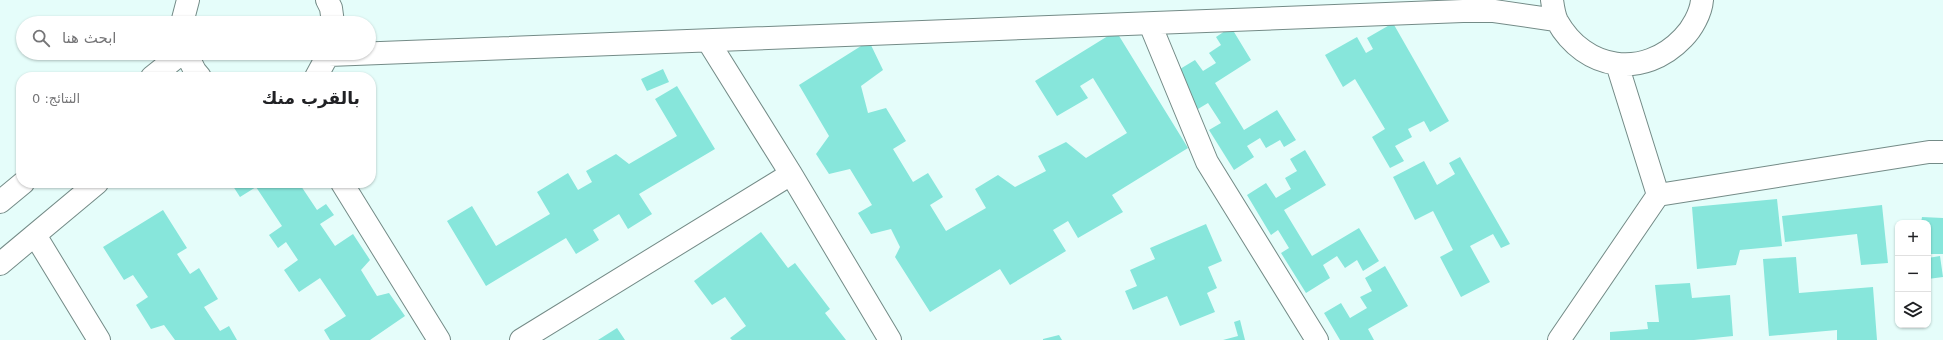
<!DOCTYPE html>
<html lang="ar">
<head>
<meta charset="utf-8">
<style>
	body { margin:0; font-family:"DejaVu Sans",Cairo,sans-serif; background:#f2f2f2; color:#202124; direction:rtl }
	.controls { position:absolute; right:12px; bottom:12px; display:grid; overflow:hidden; border-radius:8px; box-shadow:0 1px 3px #0004 }
	.controls button { width:36px; height:36px; display:grid; place-items:center; padding:0; border:0; border-bottom:1px solid #e0e0e0; background:#fff; color:#202124; font:20px sans-serif }
	.list { margin:0; padding:0; list-style:none }
	h2 { display:flex; justify-content:space-between; align-items:center; height:52px; margin:0; padding:0 16px; font-size:17px }
	h2 small { font-size:13px; font-weight:400; color:#757577 }
	.icon { flex:none; width:22px; height:22px; fill:none; stroke:currentColor; stroke-width:2; stroke-linecap:round; stroke-linejoin:round }
	.map { position:relative; flex:none; width:1943px; height:340px; overflow:hidden; direction:ltr }
	.search { position:absolute; background:#fff; box-shadow:0 1px 3px #0004; left:16px; top:16px; width:360px; height:44px; display:flex; align-items:center; gap:10px; box-sizing:border-box; padding:0 14px; border-radius:22px; color:#757577; font-size:15px }
	.panel { position:absolute; background:#fff; box-shadow:0 1px 3px #0004; left:16px; top:72px; width:360px; height:116px; border-radius:16px; direction:rtl }
	.map>svg:first-child { display:block }
	.building { fill:#87e6db }
	.lines { fill:none; stroke-linecap:round; stroke-linejoin:round }
	.street-casing { stroke:#748b87; stroke-width:24 }
	.street { stroke:#fff; stroke-width:22 }
</style>
</head>
<body>
<div class="map">
<svg width="1943" height="340" viewBox="0 0 1943 340">
	<rect width="100%" height="100%" fill="#e5fdfa"/>
	<path class="building" d="M1393,23l56,98 -19,11 -6,-11 -16,8 4,8 -17,9 9,15 -14,7 -18,-31 13,-8 -30,-50 -12,8 -18,-32 32,-18 9,16 7,-4 -6,-11z
		M1231,27l20,33 -36,23 29,47 33,-20 19,30 -12,7 -4,-7 -14,8 -6,-10 -13,8 7,11 -20,13 -25,-40 12,-7 -13,-20 -10,6 -23,-37 20,-12 8,11 13,-8 -7,-10 12,-8 -5,-8z
		M1116,31l72,117 -76,47 11,17 -45,26 -10,-17 -15,9 13,21 -56,34 -10,-16 -70,43 -35,-55 5,-10 -9,-18 -20,5 -13,-21 14,-8 -22,-36 -21,5 -13,-20 13,-18 -30,-51 70,-44 14,29 -22,16 7,27 18,-5 20,33 -13,8 20,33 15,-9 15,24 -13,8 16,26 40,-23 -11,-19 23,-14 17,12 31,-16 -8,-15 28,-14 20,16 41,-25 -34,-55 -13,8 8,12 -31,18 -22,-35z
		M663,69l6,13 -22,9 -6,-12z
		M677,86l38,63 -76,45 13,20 -24,15 -9,-15 -26,16 6,10 -23,14 -10,-16 -80,48 -39,-65 25,-15 24,40 54,-32 -13,-22 31,-19 10,17 14,-8 -6,-11 30,-17 13,10 48,-28 -22,-37z
		M1305,150l21,35 -42,25 28,46 47,-28 20,33 -16,10 -6,-11 -12,8 -8,-12 -14,9 7,13 -24,15 -25,-40 8,-5 -11,-18 -7,5 -24,-40 19,-12 10,15 15,-9 -6,-11 12,-7 -7,-12z
		M1460,157l50,87 -9,4 -8,-14 -23,12 20,36 -29,15 -21,-40 13,-7 -20,-39 -18,9 -22,-43 31,-16 13,24 18,-11 -6,-11z
		M231,183h68l18,27 9,-6 8,11 -14,9 15,22 18,-12 17,26 -9,10 16,26 12,-3 16,23 -35,24h-40l-6,-10 22,-14 -26,-38 -21,14 -15,-22 14,-10 -12,-18 -8,6 -9,-13 13,-9 -26,-39 -16,10z
		M1777,199l5,47 -42,4 -4,15 -39,4 -5,-62z
		M1882,205l6,58 -27,2 -4,-31 -72,8 -3,-26z
		M163,210l24,38 -10,6 13,20 9,-6 19,31 -14,8 16,24 9,-5 8,14h-62l-11,-15 -13,4 -15,-24 12,-8 -15,-22 -9,5 -21,-33z
		M1922,217l21,1v36h-15v-31h-7z
		M1206,224l16,37 -14,6 9,21 -10,5 8,19 -35,14 -13,-30 -34,14 -8,-19 12,-5 -7,-16 25,-11 -5,-11z
		M761,232l27,36 7,-5 35,46 -5,4 21,27h-114l-2,-2 16,-12 -21,-29 -13,8 -18,-24z
		M1940,256l3,21 -15,2v-21z
		M1796,257l3,36 74,-6 4,53h-40v-10l-68,6 -6,-77z
		M1385,266l23,40 -40,23 6,11h-34l-16,-27 17,-10 9,15 17,-10 -7,-11 12,-6 -7,-13z
		M1690,283l2,15 38,-3 3,41 -39,4h-84v-8l38,-3 -1,-7h12l-4,-37z
		M1240,320l5,20h-22l15,-4 -4,-14z
		M617,328l8,12h-27z
		M1059,335l3,5h-19v-1z"/>
	<g class="lines">
		<g class="street-casing">
			<path id="street" d="M327,0l4,8 2,15
				M1552,0c1,7 2,15 5,21 28,50 87,58 126,17 9,-9 18,-25 19,-38
				M182,23l6,-23
				M1150,24l57,138 110,178
				M708,41l83,133 99,166
				M186,53l9,18 5,6
				M329,55l1134,-44h31l62,9
				M1617,64l41,131
				M152,77l30,-24
				M316,77l13,-24
				M342,183l97,157
				M0,202l23,-19
				M35,235l64,105
				M0,264l97,-81
				M521,340l270,-166
				M1559,340l99,-145 271,-43h14"/>
		</g>
		<use href="#street" class="street"/>
	</g>
</svg>
<div class="controls">
<button>+</button>
<button>−</button>
<button><svg class="icon" aria-label="layers" viewBox="0 0 24 24"><path d="M12 4l9 5-9 5-9-5zM3 14l9 5 9-5"/></svg></button>
</div>
<div class="search"><svg class="icon" aria-label="search" viewBox="0 0 24 24"><circle cx="10" cy="10" r="6"/><path d="M15 15l6 6"/></svg>ابحث هنا</div>
<section class="panel">
<h2>بالقرب منك<small>النتائج: 0</small></h2>
<ul class="list">
</ul>
</section>
</div>
</body>
</html>
